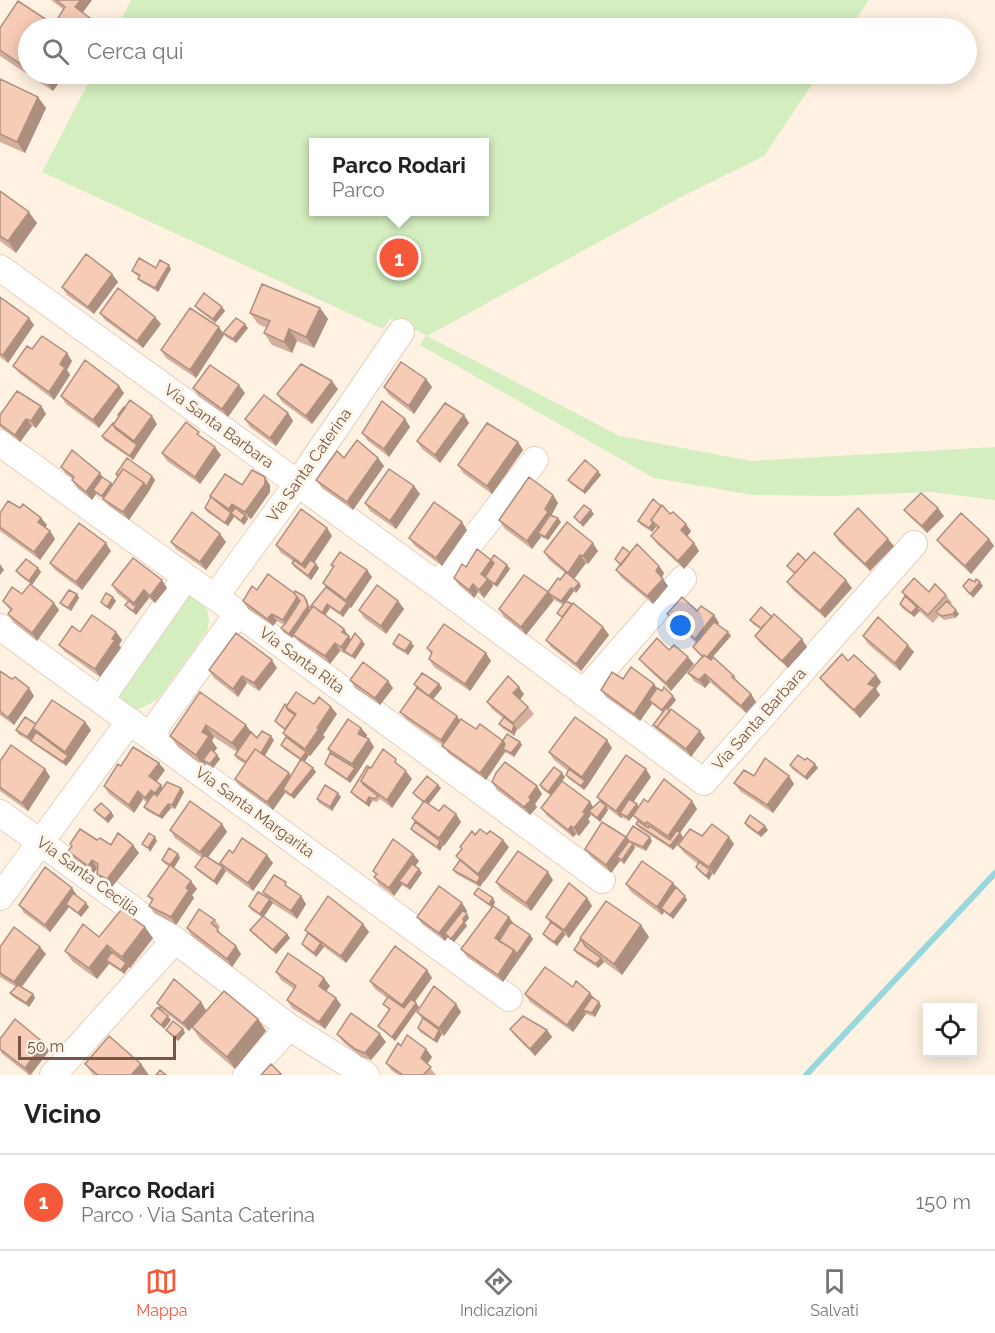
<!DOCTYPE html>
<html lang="it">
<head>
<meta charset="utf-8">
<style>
	body { margin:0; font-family:Raleway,sans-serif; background:#f6f6f6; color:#222 }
	.controls { position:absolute; right:18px; bottom:18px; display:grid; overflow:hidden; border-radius:0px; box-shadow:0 3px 15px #0003 }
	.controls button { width:54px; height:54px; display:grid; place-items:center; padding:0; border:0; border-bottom:2px solid #e0e0e0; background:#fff; color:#222; font:30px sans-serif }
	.scale { position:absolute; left:18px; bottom:15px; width:158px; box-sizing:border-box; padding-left:6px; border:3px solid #795545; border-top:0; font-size:16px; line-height:21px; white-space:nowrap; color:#795545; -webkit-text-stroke:4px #fff6ea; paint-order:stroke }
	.you { position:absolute; left:681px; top:626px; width:21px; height:21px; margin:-15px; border:4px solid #fff; border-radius:50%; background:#1a73e8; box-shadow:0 0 0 9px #1a73e833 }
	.badge { display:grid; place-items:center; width:39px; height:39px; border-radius:50%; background:#f5593a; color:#fff; font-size:20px; font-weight:700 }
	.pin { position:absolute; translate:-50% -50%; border:3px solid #fff; box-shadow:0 2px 6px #0006 }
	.popup { position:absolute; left:309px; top:138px; width:180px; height:78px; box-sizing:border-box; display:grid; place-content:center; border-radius:0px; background:#fff; filter:drop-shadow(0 2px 4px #0005); font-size:20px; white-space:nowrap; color:#767676 }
	.popup b { font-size:22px; color:#222 }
	.popup::after { content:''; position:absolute; left:50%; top:100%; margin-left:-12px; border:12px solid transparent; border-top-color:#fff }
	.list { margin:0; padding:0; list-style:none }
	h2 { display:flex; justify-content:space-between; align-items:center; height:78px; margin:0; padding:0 24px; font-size:26px }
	h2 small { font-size:20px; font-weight:400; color:#767676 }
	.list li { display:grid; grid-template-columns:39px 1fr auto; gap:18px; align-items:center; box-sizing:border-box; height:96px; padding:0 24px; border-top:2px solid #e0e0e0 }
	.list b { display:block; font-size:22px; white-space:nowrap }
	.list p { margin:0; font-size:20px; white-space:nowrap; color:#767676 }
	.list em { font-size:20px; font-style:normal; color:#767676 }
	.icon { flex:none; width:33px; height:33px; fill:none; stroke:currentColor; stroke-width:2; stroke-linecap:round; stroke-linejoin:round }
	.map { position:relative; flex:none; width:995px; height:1075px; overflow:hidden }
	.search { position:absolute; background:#fff; box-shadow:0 3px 15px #0003; left:18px; right:18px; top:18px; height:66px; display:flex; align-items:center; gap:15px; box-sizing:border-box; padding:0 21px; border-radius:33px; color:#767676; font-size:22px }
	.sheet { height:174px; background:#fff }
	nav { display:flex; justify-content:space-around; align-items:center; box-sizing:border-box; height:84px; border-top:2px solid #e0e0e0; background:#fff; font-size:16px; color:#767676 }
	nav a { display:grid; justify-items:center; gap:3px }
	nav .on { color:#f5593a }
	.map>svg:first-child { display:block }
	.green { fill:#d4eebf; fill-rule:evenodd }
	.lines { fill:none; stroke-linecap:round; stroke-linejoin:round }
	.stream { stroke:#99d7dd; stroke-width:6 }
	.minor-casing { stroke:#e6cfbe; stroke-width:28 }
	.minor { stroke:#fff; stroke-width:26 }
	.wall { fill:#d4af9d }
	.shaded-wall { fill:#ad8f7f }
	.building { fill:#f7ccb6; stroke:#ad8f7f; stroke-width:1.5 }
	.labels { text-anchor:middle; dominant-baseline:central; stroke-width:6; stroke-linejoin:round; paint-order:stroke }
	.street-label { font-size:16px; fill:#795545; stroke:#fff6ea }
</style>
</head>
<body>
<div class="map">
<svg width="995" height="1075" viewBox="0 0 995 1075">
	<rect width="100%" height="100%" fill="#fff2e2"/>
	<path class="green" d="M131,0h738l-19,28h-733z
		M93,74h726l-55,82 -83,41 -254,139 193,100 131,25 244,-14v53l-64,-8 -97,4 -81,-1 -99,-17 -234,-133 6,-10 -36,-16 -7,10 -341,-157zM314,142h170v70h-170z
		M192,594c13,11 21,19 15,37l-50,69 -18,9 -7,1 -11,-8 -1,-16 68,-91z"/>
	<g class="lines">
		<path class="stream" d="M806,1075l189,-202"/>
		<g class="minor-casing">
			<path id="minor" d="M0,268l438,317 266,197 210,-238
				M0,443l186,134 52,36 364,267
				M438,585l97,-125
				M215,597l83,-114 103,-151
				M0,627l509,371
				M583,693l100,-114
				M101,699l85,-122
				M150,735l88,-122
				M0,813l175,127 114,87 77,48
				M0,897l130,-176
				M53,1075l122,-135
				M246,1075l43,-48"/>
		</g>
		<use href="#minor" class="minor"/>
	</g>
	<path class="wall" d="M51,0h41l-10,13 12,8 5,7h-32l-4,-3 -5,-7 5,-9z
		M0,28h28v46h37l-12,17 -53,-35z
		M0,79l46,29 -21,45 -25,-11z
		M0,191l37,32 -21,30 -16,-12z
		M169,265l2,4 -13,23 -17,-10 -3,-3 1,-2 -4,-3 -3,-3z
		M112,274l6,8 -24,32 -27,-19 -5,-8z
		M0,297l34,28 -26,38 -8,-6z
		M195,306l27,1 3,4 -10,12 -17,-13z
		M320,308l8,11 -14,29 -17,-7 -5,12 -20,-8 -8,-12 3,-5 -9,-4 -8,-11z
		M100,313l55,4 6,7 -18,24 -38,-28z
		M219,327l5,8 -28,43 -30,-20 -5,-8z
		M248,328l-12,15 -10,-6 -3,-4z
		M32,349l40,12 -5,9 3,5 -16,25 -35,-27 -6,-7z
		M426,379l6,8 -18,27 -25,-19 -5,-8z
		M193,388l52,5 -17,24 -30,-21z
		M338,389l-26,35 -30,-22 -5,-8z
		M124,393l-25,35 -33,-24 -5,-8z
		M41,406l5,8 -10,14 -4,-2 -12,16 -20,-15v-12z
		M288,413l5,8 -17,25 -26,-19 -5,-8z
		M118,415l39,9 -24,36 -29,-20 -2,-4 12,-12 5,-7z
		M464,415l5,8 -29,40 -18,-14 -5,-8z
		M405,419l5,8 -21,30 -21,-16 -6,-8z
		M204,439l17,16 -21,29 -33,-23 -5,-8z
		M518,442l5,8 -31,44 -29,-21 -5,-8z
		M344,458h34l6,8 -31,44 -31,-22 -6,-8z
		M61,467l39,6 3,5 10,7 5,-8 -2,-3 36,2 3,4 -6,11 -20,29 -20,-14 -5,-7 -8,-5 -4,6 -15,-12 -5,-8 1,-1 -7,-5z
		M601,475l-16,19 -14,-10 -3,-4z
		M242,485h28v7l-19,27 -4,-2 1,2 -4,6 -10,-8 -6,9 -21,-14 -2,-4 7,-10 -2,-2z
		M414,486l6,8 -24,35 -26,-18 -5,-8z
		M553,495l5,8 -7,13 10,6 -13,18 -7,-3 -9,12 -28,-21 -5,-8z
		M20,508l21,10 6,7 -2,2 5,4 5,8 -15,21 -40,-29v-18z
		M904,510l40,6 -17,17 -17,-16z
		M670,514l21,17 -4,6 7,6 5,8 -15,18 -27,-25 -6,-8 7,-7 -2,-2 -4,5 -11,-7 -3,-4z
		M327,528l5,8 -18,27 5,5 -8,12 -17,-13 -2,-4 1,-2 -12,-8 -5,-8z
		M467,530l-25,36 -27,-20 -6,-8z
		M220,534l6,8 -20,28 -30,-21 -5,-7z
		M834,534l60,12 -24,25 -31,-29z
		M989,539l5,7 -23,28 -28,-26 -6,-8z
		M111,551l-29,39 -27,-20 -5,-7z
		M598,551l-10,13 -2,-1 -12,16 7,7 -5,7 -2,-2 -8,11 37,25 6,8 -28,36 -30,-24 -5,-7 16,-22 -5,-5 6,-8 -10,-6 -27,36 -22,-18 -5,-8 49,-17 12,-12 5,-7 -16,-13 -5,-8z
		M630,553l29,13 5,7 -2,5 6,8 -15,18 -31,-26 -6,-8 4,-5 -5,-6z
		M491,560l16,5 3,4 -13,18 -4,-2v1l-9,12 -6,-6 -4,6 -15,-13 -5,-7 12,-11z
		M806,561l46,27 -27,30 -32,-28 -6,-8 7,-8 -7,-8z
		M331,565l36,5 5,7 -21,31 -1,-1 -7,10 -13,-9 -5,8 19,13 7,11 14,4 -10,15 -15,-8 -10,13 -31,-22 -5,-7 -2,3 -9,-6 -2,-4 3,-3 -7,-4 -4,5 -25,-17 -5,-8 14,-11 37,3 10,3 3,4 3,10 1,-1 -1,-2 16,-20 -3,-4 10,-15z
		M38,568l3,4 -9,13 -13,-10 -3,-4z
		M112,585l55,3 -12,15 -6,-5 -13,17 -9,-7 -2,-3 3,-3 -11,-9z
		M902,592h27l17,3 6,8 -2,1 9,10 -4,4 -11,2 -5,-4 -6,7 -14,-12 -5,6 -12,-9 -2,-4 5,-8z
		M22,594l32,9 5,7 -22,31 -24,-19 -5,-8 3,-3 -8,-10z
		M77,594l2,4 -8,13 -8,-5 -3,-3z
		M398,601l6,8 -18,25 -22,-16 -5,-8z
		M697,611l17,4 5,8 -1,2 13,11 -20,23 23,17 5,7 12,11 5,8 -10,11 -36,-31 -5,6 -11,-7 -6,-8 14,-16 -9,-10 3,-4 -23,-22 -6,-7z
		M750,620l57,27 -19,21 -28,-25 -5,-7 5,-7 -7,-5z
		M80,632h36l6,8 -3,5 2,3 -21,29 -35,-25 -6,-7z
		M863,636l51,16 -14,19 -32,-27z
		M393,644l21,2 -6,9 -12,-7z
		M427,648l64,13 -21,30 -36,-24 -5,-8 2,-5z
		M669,650l25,14 -23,27 -26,-25 -6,-7z
		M848,661l28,14 5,7 -5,7 4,6 -20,23 -34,-32 -6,-8z
		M277,668l-18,23 -12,-8 -9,14 -24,-19 -5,-8z
		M0,671l34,25 -20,29 -14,-10z
		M623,679l34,9 19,12 -8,10 37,28 -14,19 -35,-28 -3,-4 9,-13 -10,-8 -12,17 -34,-24 -5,-7z
		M350,680l38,1 5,7 -13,17 -25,-17z
		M414,684h25l3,4 -9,11 27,21 16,9 26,12 20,4 -8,12 -9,-5 -19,28 -38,-27 -5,-8 -37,-26 -6,-7 16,-24z
		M200,692l57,46 17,2 -10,16 25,17 2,3 9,-16 -16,-11 -3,-4 5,-8 -3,-4 2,-3 -7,-5 -3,-4 12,-15 27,-2 17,3 6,7 -14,21 2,2 -15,19 -1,-1 -5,7 9,6 3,4 -22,27 -9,-6 -12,17 -33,-24 -5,-7 10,-15 -8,-5 -2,-4 2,-3 -23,-15 -2,4 5,7 -3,4 6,7 -7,9 -7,-4 -2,3 -26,-20 -8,-11z
		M524,694l-4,5 8,8 6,7 -16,16 -1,-1 -3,7 -12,-8 -3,-4 4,-6 -11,-9 -5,-7z
		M85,722l6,8 -25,36 -32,-22 -3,-3 3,-6 -4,6 -12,-7 -2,-4 20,-6z
		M361,728l6,7 -1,2 3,2 5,8 -24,36 -22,-15 -3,-4 5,-11 -2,-4z
		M612,748l-28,42 -15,-11 -3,-4 2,-4 -14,-11 -5,-8z
		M805,760l13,8 -11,12 -15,-11 -2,-4z
		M0,761l45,8 5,8 -22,34 -28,-20z
		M121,766l44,4 -9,11 7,7h18l3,4 -9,17 -4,-1 -9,11 -15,-8 -3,-4 3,-4 -4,-4 -9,14 -25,-19 -5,-8z
		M401,767l11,12 -20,29 -12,-9 -3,3 -5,-1 -3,6 -15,-11 -3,-4 20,-24z
		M562,773l3,4 -3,4 28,21 3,5 7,-6 -3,-4 54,-20 -18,25 6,5 9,-5 44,-1 5,8 -17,24 3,4 -10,13 -34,-22 -3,-4 2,-3 -5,-5 -4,5 -7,-4 -1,1 -15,-11 2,3 -8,12 -9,-7 -3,4 2,3 -11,14 -3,-2 -3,3 -26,-21 -6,-8 10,-12 -9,-7 -2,-4z
		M754,776h35l5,8 -21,29 -33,-22 -6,-8z
		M492,782l45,4 5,8 -7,10 2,3 -7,8 -33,-25z
		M438,785l3,3 -12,16 10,7 17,3 5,8 -17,24 -1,-1 -3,6 -26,-18 -3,-4 4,-7 -3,-4 11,-16 -7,-5 -3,-4z
		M341,797l-9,14 -13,-8 -2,-4z
		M94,810l20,6 -6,7 -11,-9z
		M745,823l23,7 -7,7 -14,-10z
		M222,824l5,8 -19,25 15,10 -3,-4 13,-10 40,10 -20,28 -27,-20 -9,14 -19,-14 -3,-4 7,-9 -27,-20 -5,-8z
		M702,836l32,8 -20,31 -2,-1 -3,6 -10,-9 -3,-4 2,-3 -15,-12 -5,-7z
		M626,837l26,4 -6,10 -12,-5 1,2 -11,16 -4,-3 -9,12 -20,-16 -6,-8z
		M97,840l14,5h22l6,8 -27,34 -10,-6 -5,-7 1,-6 -4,5 -20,-14 -6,-8 4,-4 -2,-3z
		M509,847l-29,40 -24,-13 -3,-4 7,-9 -4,-5z
		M178,854l2,4 -6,10 23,21 -5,6 2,3 -18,27 -22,-12 -5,-7 3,-5 -4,-5 21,-29 -5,-4 -2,-3z
		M419,861l-4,5 4,3 3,4 -12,17 -8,-5 -8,11 -15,-11 -5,-8 2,-2 -3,-4z
		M553,880l-22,31 -30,-21 -5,-8z
		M673,883l14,17 -14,19 -9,-7 -2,3 -31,-23 -5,-8z
		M72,888l5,8 9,7 3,4 -8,10 -12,-10 -19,25 -26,-19 -5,-8z
		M291,889l10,7 5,8 -9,15 -25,-16 -9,14 24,17 3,4 -14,16 -23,-20 -3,-4 12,-13 -11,-7 -2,-4 17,-9 -3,-5z
		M474,894l21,8 -3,6 -15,-11z
		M587,898l5,8 -23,32 -4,-3 -8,11 -11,-8 -3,-4 7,-11 -4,-6z
		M462,903l5,8 -1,2 3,5 -4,5 2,3 -13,16 -6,-5 -3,4 -23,-17 -5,-7z
		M215,920l5,7 -2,2 4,6 19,19 -9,13 -40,-31 -5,-8z
		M363,924l6,8 -23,31 -22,-16 -8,10 -11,-9 -3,-4 6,-11 -3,-3z
		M514,924l16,11 3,4 -30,43 -36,-25 -6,-8z
		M99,937l54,1 -23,30 -1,-1 -5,7 -15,-10 -12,15 -24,-17 -8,-11z
		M649,937l-27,38 -18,-13 -6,6 -21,-14 -3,-4 7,-11z
		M0,947l46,7 -24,33 11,7 2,4 -6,9 -16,-10 -3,-4 6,-6 -16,-10z
		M427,970l5,8 -17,24 4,5 -24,34 -14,-12 -3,-3 11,-16 -6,-6 4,-6 -12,-9 -5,-8z
		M276,972l54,14 -4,5 10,7 5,7 -16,24 -33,-21 -5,-8 7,-11 -13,-9z
		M573,987l17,6 11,13 -6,11 -9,-3 -13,18 -43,-30 -5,-8z
		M157,1003l49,7 -17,21 -25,-20 -1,1 8,8 -7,9 -10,-9 -3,-4 9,-9z
		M456,1004l5,8 -17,24 -2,-2 -5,9 -17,-11 -2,-4 4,-9 -5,-7z
		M258,1019l8,12 -31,38 -35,-30 -8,-12z
		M183,1029l2,4 -7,8 -9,-7 -3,-4z
		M510,1029l37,1 5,7 -17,19 -20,-20z
		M337,1034l49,8 -15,18 -10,-3 -18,-15z
		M0,1039l44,4 5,8 -18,24h-2l-28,-22z
		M401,1046l25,3 6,8 -5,7 9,11h-38l-7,-5 -5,-7z
		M85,1064l64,11h-56z"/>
	<path class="shaded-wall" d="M81,0h11l-11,15 -6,-8z
		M94,21l5,7h-10z
		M50,74h15l-12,17 -8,-11z
		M38,97l8,11 -21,45 -8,-11z
		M29,212l8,11 -21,30 -8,-12z
		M169,265l2,4 -13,23 -3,-4z
		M112,274l6,8 -24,32 -6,-7z
		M222,307l3,4 -10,12 -2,-4z
		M320,308l8,11 -14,29 -8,-11z
		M155,317l6,7 -18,24 -6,-7z
		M29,318l5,7 -26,38 -5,-8z
		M245,324l3,4 -12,15 -3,-4z
		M219,327l5,8 -28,43 -6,-8z
		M289,329l8,12 -5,12 -8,-11z
		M67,353l5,8 -5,9 3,5 -16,25 -5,-8 11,-28z
		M426,379l6,8 -18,27 -5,-8z
		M332,381l6,8 -26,35 -6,-8z
		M239,385l6,8 -17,24 -6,-8z
		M119,386l5,7 -25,35 -6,-8z
		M41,406l5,8 -10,14 -5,-7z
		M288,413l5,8 -17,25 -6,-8z
		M464,415l5,8 -29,40 -5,-8z
		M152,416l5,8 -17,25 -6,-8z
		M26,419l6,7 -12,16 -5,-7z
		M405,419l5,8 -21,30 -5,-8z
		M518,442l5,8 -31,44 -5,-8z
		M137,445l3,4 -7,11 -3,-4z
		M215,447l6,8 -21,29 -5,-7z
		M378,458l6,8 -31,44 -6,-8z
		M598,471l3,4 -16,19 -2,-3z
		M100,473l5,8 -12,9 3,4 -4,6 -6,-8z
		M152,476l3,4 -6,11 -20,29 -6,-8 21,-29z
		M265,477l5,8v7l-19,27 -6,-7z
		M111,483l3,3 -9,14 -3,-4z
		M414,486l6,8 -24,35 -6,-8z
		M553,495l5,8 -7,13 -13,17 3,4 -9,12 -5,-8z
		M232,504l6,8 -7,1 -2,-4z
		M938,508l6,8 -17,17 -5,-7z
		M591,510l3,4 -11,13 -3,-4z
		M231,513l3,4 -6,9 -3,-3z
		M245,515l3,4 -4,6 -3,-4z
		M41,518l6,7 -4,4 -5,-7z
		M558,518l3,4 -13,18 -3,-3z
		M462,522l5,8 -25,36 -6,-8z
		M653,523l3,4 -4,5 -3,-4z
		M686,524l5,7 -5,7 -5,-8z
		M327,528l5,8 -24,36 -6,-8z
		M50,531l5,8 -15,21 -6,-8z
		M220,534l6,8 -20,28 -6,-8z
		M888,539l6,7 -24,25 -5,-7z
		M989,539l5,7 -23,28 -6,-8z
		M106,543l5,8 -29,39 -6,-8z
		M593,543l5,8 -10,13 -5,-8z
		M694,543l5,8 -15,18 -6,-8z
		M580,555l6,8 -13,17 -5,-7z
		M491,560l5,7 -7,12 4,7 -9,12 -5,-8 2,-16z
		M0,564l4,6 -4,5z
		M316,564l3,4 -8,12 -3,-4z
		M507,565l3,4 -13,18 -2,-3z
		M659,566l5,7 -3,6 -5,-8z
		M38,568l3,4 -9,13 -3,-4z
		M367,570l5,7 -21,31 -5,-8z
		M663,579l5,7 -15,18 -6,-8z
		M162,580l5,8 -12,15 -5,-7z
		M846,580l6,8 -27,30 -5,-7z
		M980,582l3,4 -10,12 -3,-4z
		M579,583l2,3 -5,7 -2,-4z
		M473,584l5,8 -4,6 -5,-8z
		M571,588l3,3 -10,14 -3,-4z
		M144,590l5,8 -10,13 -5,-8z
		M548,592l6,8 -28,35 -5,-8z
		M77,594l2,4 -8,13 -3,-3z
		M304,596l3,4 3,10 -18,28 -3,-4z
		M113,597l3,4 -6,9 -3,-3z
		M297,597l5,8 -14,23 -5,-8z
		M398,601l6,8 -18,25 -5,-8z
		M54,603l5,7 -22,31 -5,-8z
		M347,603l3,4 -7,10 -3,-4z
		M327,604l3,4 -7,10 -2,-4z
		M136,607l3,4 -3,4 -3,-4z
		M917,607l3,4 -6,6 -3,-4z
		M956,610l3,4 -4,4 -2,-4z
		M272,614l5,7 -4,5 -6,-7z
		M714,615l5,8 -19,24 -5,-8z
		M603,627l6,8 -28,36 -5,-7z
		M344,629l10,15 -10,7 -3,-4 1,-15z
		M116,632l6,8 -3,5 2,3 -21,29 -5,-8z
		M728,632l3,4 -23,26 -3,-3z
		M802,639l5,8 -19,21 -6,-7z
		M362,641l3,3 -10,15 -3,-3z
		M411,642l3,4 -6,9 -3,-4z
		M335,643l5,8 -10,13 -5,-8z
		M908,645l6,7 -14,19 -5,-8z
		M486,653l5,8 -21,30 -5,-7z
		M688,657l6,7 -23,27 -5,-8z
		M272,660l5,8 -18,23 -5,-8z
		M705,674l5,8 -5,6 -6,-8z
		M876,675l5,7 -5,7 4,6 -20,23 -6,-8 14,-26z
		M242,676l5,7 -9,14 -5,-8z
		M388,681l5,7 -13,17 -5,-7z
		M439,684l3,4 -11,14 -3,-4z
		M654,684l6,8 -11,8 3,4 -12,17 -6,-7z
		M519,687l5,7 -5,7 -6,-8z
		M29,688l5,8 -20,29 -6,-7z
		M751,694l5,8 -10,11 -5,-7z
		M673,696l3,4 -12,14 -2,-4z
		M331,707l6,7 -14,21 2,2 -15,19 -5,-7z
		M457,716l5,7 -16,25 -5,-8z
		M85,722l6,8 -20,30 -6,-8z
		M206,725l8,12 -2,4 5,7 -10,14 -4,-2 3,4 -2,3 -8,-12 6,-23z
		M246,725l8,11 -14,18 -8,-11z
		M514,725l3,4 -3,7 -2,-4z
		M361,728l6,7 -3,6 -6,-7z
		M33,729l3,3 -6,9 -3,-4z
		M700,731l5,7 -14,19 -5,-8z
		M271,736l3,4 -11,19 -3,-4z
		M369,739l5,8 -16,25 -6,-8z
		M607,740l5,8 -24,37 -6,-8z
		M503,741l5,7 -5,1 2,3 -19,28 -6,-7z
		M520,742l2,3 -8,12 -3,-4z
		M306,752l3,3 -5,8 -3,-4z
		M217,755l3,4 -7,9 -3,-4z
		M68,756l3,4 -5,6 -3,-4z
		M159,763l6,7 -10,14 -6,-8z
		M815,764l3,4 -11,12 -2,-3z
		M313,768l3,4 -22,27 -3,-4z
		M355,768l3,4 -8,11 -3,-4z
		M45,769l5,8 -22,34 -6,-8z
		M646,769l5,8 -27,38 -4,-2 2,4 -1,1 -5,-7z
		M406,771l6,8 -20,29 -5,-8z
		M289,773l5,8 -11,8 2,4 -12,17 -6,-8z
		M562,773l3,4 -14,19 -3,-4z
		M789,776l5,8 -21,29 -6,-8z
		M585,781l3,4 -4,5 -3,-4z
		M161,785l5,8 -6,7 -5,-7z
		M438,785l3,3 -14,18 -3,-4z
		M537,786l5,8 -7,10 2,3 -7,8 -6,-8 5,-10z
		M181,788l3,4 -9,17 -3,-4z
		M151,790l5,7 -6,8 -5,-7z
		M138,791l5,8 -9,14 -5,-8z
		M338,793l3,4 -9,14 -2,-4z
		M369,797l3,4 -3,6 -3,-4z
		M692,801l5,8 -17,24 3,4 -10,13 -3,-4 3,-3 -5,-7z
		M590,802l5,8 -6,1 2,4 -3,4 2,3 -11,14 -5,-8 9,-16z
		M168,804l3,4 -9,11 -3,-3z
		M637,804l2,4 -10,13 -2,-4z
		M606,806l2,4 -8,12 -3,-4z
		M111,812l3,4 -6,7 -3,-4z
		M456,814l5,8 -17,24 -5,-8z
		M222,824l5,8 -21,28 -6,-8z
		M571,826l5,8 -3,3 -5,-7z
		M765,826l3,4 -7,7 -3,-4z
		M155,837l2,4 -7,11 -2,-4z
		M626,837l5,8 -14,12 3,4 -9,12 -5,-8z
		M650,837l2,4 -6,10 -3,-4z
		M729,837l5,7 -20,31 -5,-8z
		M503,840l6,7 -25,35 -6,-8z
		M440,841l3,4 -3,6 -3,-4z
		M633,844l2,4 -11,16 -2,-4z
		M133,845l6,8 -27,34 -5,-8z
		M178,854l2,4 -7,11 -3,-4z
		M413,854l6,7 -16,23 -4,-3 3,4 -8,11 -5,-8z
		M267,855l6,8 -20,28 -5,-8z
		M92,860l5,8 -3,5 -6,-7z
		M223,867l3,4 -9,14 -3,-4z
		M419,869l3,4 -12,17 -3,-4z
		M710,870l2,4 -3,6 -3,-4z
		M548,872l5,8 -22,31 -5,-8z
		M480,877l3,4 -3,6 -3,-4z
		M191,881l6,8 -5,6 2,3 -18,27 -5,-8 15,-29z
		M673,883l5,7 -17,18 3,4 -2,3 -5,-8z
		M72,888l5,8 -11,8 3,3 -19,25 -5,-7z
		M301,896l5,8 -9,15 -6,-8z
		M685,896l2,4 -14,19 -3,-4z
		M493,898l2,4 -3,6 -3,-4z
		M587,898l5,8 -23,32 -5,-8z
		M270,899l3,4 -10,15 -3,-4z
		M86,903l3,4 -8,10 -3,-4z
		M462,903l5,8 -19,25 -3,-3 3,4 -3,4 -6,-8z
		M467,914l2,4 -4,5 2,3 -13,16 -3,-3 12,-20z
		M509,917l5,7 -13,21 -6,-7z
		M363,924l6,8 -23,31 -5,-7z
		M641,925l8,12 -27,38 -8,-11z
		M145,927l8,11 -23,30 -8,-11z
		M563,931l2,4 -8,11 -3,-4z
		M287,934l3,4 -14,16 -3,-4z
		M530,935l3,4 -30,43 -5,-7 16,-25z
		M321,943l3,4 -8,10 -2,-4z
		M107,945l8,11 -9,4 3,4 -12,15 -8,-11z
		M236,946l5,8 -9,13 -5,-8z
		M40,947l6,7 -27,36 -5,-8z
		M601,958l3,4 -6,6 -2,-4z
		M126,963l3,4 -5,7 -3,-4z
		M427,970l5,8 -25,34 -5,-7z
		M324,978l6,8 -6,8 -5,-8z
		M590,993l5,8 -12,9 3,4 -13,18 -6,-7z
		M33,994l2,4 -6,9 -3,-4z
		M336,998l5,7 -16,24 -6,-7z
		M201,1002l5,8 -17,21 -6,-8z
		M599,1002l2,4 -6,11 -3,-4z
		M416,1003l3,4 -24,34 -3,-4z
		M456,1004l5,8 -17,24 -5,-8z
		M168,1016l3,4 -7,9 -3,-4z
		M258,1019l8,12 -31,38 -8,-12z
		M183,1029l2,4 -7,8 -3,-4z
		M439,1030l3,4 -5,9 -3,-3z
		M547,1030l5,7 -17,19 -5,-7z
		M380,1034l6,8 -15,18 -6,-7z
		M44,1043l5,8 -19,24 -5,-7z
		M426,1049l6,8 -6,9 -5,-8z
		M141,1064l8,11h-18z"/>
	<path class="building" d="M56,0h25l-6,7 19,14 -5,7h-18l-13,-10 7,-11z
		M18,1l41,27h-31v41l-28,-19v-22z
		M36,74h14l-5,6z
		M0,79l38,18 -21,45 -17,-8z
		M0,191l29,21 -21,29 -8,-5z
		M86,254l26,20 -24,33 -26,-20z
		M139,258l17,10 4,-8 9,5 -14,23 -17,-9 2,-4 -8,-4z
		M262,284l58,24 -14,29 -17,-8 -5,13 -20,-9 6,-12 -20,-8z
		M118,288l37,29 -18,24 -37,-28z
		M204,293l18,14 -9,12 -18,-13z
		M0,297l29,21 -26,37 -3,-2z
		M190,308l29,19 -29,43 -29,-20z
		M236,318l9,6 -12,15 -10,-6z
		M42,336l25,17 -7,11 5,4 -16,24 -36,-26 14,-20 5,3z
		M85,360l34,26 -26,34 -32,-24z
		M401,362l25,17 -17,27 -25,-19z
		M301,364l31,17 -26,35 -29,-22z
		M210,365l29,20 -17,24 -29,-21z
		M17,391l24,15 -10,15 -5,-2 -11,16 -15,-11v-9z
		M264,395l24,18 -18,25 -25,-19z
		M130,400l22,16 -18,25 -21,-16z
		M382,401l23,18 -21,30 -22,-16z
		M445,403l19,12 -29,40 -18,-14z
		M124,407l1,1 -6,8 -1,-1z
		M186,422l13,10 -2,2 18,13 -20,30 -33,-24z
		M113,423l1,1 -1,1 3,4 21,16 -7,11 -28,-20z
		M487,423l31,19 -31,44 -29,-21z
		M357,440l21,18 -31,44 -31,-22 21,-29 7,7z
		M72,450l28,23 -14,19 -14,-12 2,-3 -13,-10z
		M127,458l25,18 -6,11 -2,-4 -21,-14 -5,7 -2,-2z
		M585,460l13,11 -15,20 -15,-11z
		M123,469l21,14 -21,29 -20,-13z
		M389,469l25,17 -24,35 -25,-18z
		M252,470l13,7v7l-20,28 -13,-8 -3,5 -19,-13 15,-22 17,11z
		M102,477l9,6 -9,13 -9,-6z
		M529,477l24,18 -8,14 3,3 -21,29 -28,-21z
		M921,493l17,15 -16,18 -18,-16z
		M211,497l20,16 -6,10 -20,-15z
		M653,499l8,7 -10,14 2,3 -4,5 -11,-7z
		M8,501l12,7 3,-4 18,14 -3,4 12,9 -16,21 -34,-25v-14z
		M434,502l28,20 -26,36 -27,-20z
		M584,505l7,5 -11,13 -6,-6z
		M662,505l8,9 3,-2 13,12 -5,6 13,13 -16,18 -27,-25 8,-9 -8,-7z
		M235,508l10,7 -4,6 -10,-8z
		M858,508l30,31 -23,25 -31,-30z
		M301,509l26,19 -25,36 -26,-19z
		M192,512l28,22 -20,28 -29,-20z
		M961,513l28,26 -24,27 -28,-26z
		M550,515l8,3 -13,19 -7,-4z
		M567,522l26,21 -10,13 -3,-1 -12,18 -24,-21z
		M79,523l27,20 -30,39 -26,-19z
		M637,544l22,22 -3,5 7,8 -16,17 -31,-26z
		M623,547l7,6 -9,12 -6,-6z
		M477,549l14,11 -10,14 7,5 -9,11 -6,-6 -4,6 -15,-12 8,-14 4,3z
		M340,552l27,18 -21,30 -23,-17 11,-17 -3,-1z
		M814,552l32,28 -26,31 -33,-29z
		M798,553l8,8 -11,12 -8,-7z
		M494,555l13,10 -12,19 -5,-3 -5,-4 9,-14 -3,-3z
		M133,558l29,22 -12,16 -6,-6 -10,13 -22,-18z
		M26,559l12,9 -9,13 -13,-10z
		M294,560l11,8 5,-8 6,4 -8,12 -16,-13z
		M566,572l13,11 -5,6 -3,-1 -10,13 -10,-6 -3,-3 10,-14 2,2z
		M268,574l26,19 3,4 -14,23 -11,-6 -5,5 -24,-18 9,-15 5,4z
		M524,575l24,17 -27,35 -22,-18z
		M914,578l15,14 6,-8 11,11 -18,20 -26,-23z
		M969,579l6,3 1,-3 4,3 -10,12 -7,-8z
		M30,584l24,19 -22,30 -24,-19 4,-5 -9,-8 9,-14 10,7z
		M377,585l21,16 -17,25 -22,-16z
		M326,587l21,16 -7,10 -13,-9 -5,9 -9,-7 -1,2 -2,-1z
		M69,590l8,4 -9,14 -8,-5z
		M295,591l9,5 4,10 -19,28 -8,-6 4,-4 15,-23 -6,-8z
		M106,593l7,4 -6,10 -6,-5z
		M905,596l12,11 -6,6 -11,-9z
		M682,597l15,14 4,-5 13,9 -19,24 -28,-25z
		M129,601l7,6 -3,4 -8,-6z
		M566,601l6,3 -10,13 -5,-4z
		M947,601l9,9 -3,4 -11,2 -6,-4z
		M573,603l30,24 -27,37 -30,-24z
		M313,606l31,23 -2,3 7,4 -8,11 -6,-4 -10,13 -32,-21z
		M761,607l11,10 -11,11 -11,-8z
		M774,614l28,25 -20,22 -27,-25z
		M92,615l24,17 -4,7 3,1 -20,29 -36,-24 13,-19 8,6z
		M878,617l30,28 -13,18 -32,-27z
		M714,622l14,10 -21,25 -3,-2 -1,2 -10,-10z
		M444,624l42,29 -21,31 -36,-25 3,-7 -5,-4z
		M236,633l36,27 -18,23 -12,-7 -9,13 -24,-19z
		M355,633l7,8 -10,15 -8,-5z
		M399,634l12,8 -6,9 -12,-7z
		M657,638l12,12 5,-5 14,12 -22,26 -27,-24z
		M842,654l6,7 6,-6 22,20 -8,9 7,3 -21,23 -34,-32z
		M704,655l7,5 2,-3 21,19 -2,1 19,17 -10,12 -36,-32 -6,6 -11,-7z
		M363,662l25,19 -13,17 -25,-18z
		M631,667l23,17 -20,30 -33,-24 11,-18 11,7z
		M0,671l12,8 3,-2 14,11 -21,30 -8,-7z
		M422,673l17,11 -10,12 -15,-12z
		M508,676l11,11 -6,6 15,14 -15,16 -26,-21z
		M664,687l9,9 -11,14 -13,-10 8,-12 5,3z
		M417,688l40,28 -16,24 -41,-28z
		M200,692l46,33 -14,18 -26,-18 -4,7 7,4 -13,19 -26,-19z
		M296,692l18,12 5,-7 12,10 -14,21 2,1 -14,20 -22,-16 13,-19 -10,-7z
		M52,700l33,22 -20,30 -32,-24z
		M285,704l2,2 -1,1 3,4 6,4 -10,14 -10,-8z
		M666,708l4,3 -13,16 1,1 -5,-3z
		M671,709l29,22 -14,18 -29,-22z
		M25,717l11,7 -9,13 -11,-7z
		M504,717l10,8 -2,7 -13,-8z
		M575,717l32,23 -25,37 -33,-25z
		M348,719l13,9 -3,6 11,5 -17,25 -24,-15z
		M461,719l15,10 4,-5 23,17 -23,32 -38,-27z
		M262,731l9,5 -10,17 -6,-4 -9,13 -11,-7 16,-23 6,6z
		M36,732l32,24 -5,6 -32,-21z
		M507,734l13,8 -9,11 -8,-4 2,-5 -2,-3 -1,1z
		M286,737l20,15 -5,7 -20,-14z
		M11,745l34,24 -23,34 -22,-16v-26z
		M133,747l26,16 -10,13 12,9 -6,8 -4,-3 -6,8 -7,-7 -9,14 -25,-19 14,-22 3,2z
		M211,749l6,6 -7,9 -7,-4z
		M255,749l34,24 -22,29 -32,-23z
		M383,749l13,10 -1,3 11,9 -19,29 -26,-19 8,-14 2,1z
		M330,753l25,15 -8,11 -22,-15z
		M626,755l20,14 -30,42 -19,-14z
		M798,755l7,5 2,-2 8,6 -10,13 -15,-12z
		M765,758l24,18 -22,29 -33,-22 10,-13 10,6z
		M301,759l12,9 -22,27 -8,-6z
		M505,762l32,24 -8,11 2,3 -7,7 -32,-25 4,-9z
		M367,766l2,1 -8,14 3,4 14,11 -4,3 -5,-2 -3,6 -15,-11z
		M554,767l8,6 -14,19 -8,-7z
		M569,769l16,12 -4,5 -15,-11z
		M427,776l11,9 -14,17 -11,-9z
		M664,779l28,22 -24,35 -21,-14 -2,2 -12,-9 11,-16 4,3z
		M562,781l28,21 -7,10 2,2 -11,14 -3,-2 -3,4 -27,-22z
		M167,782l14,6 -9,17 -4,-1 -9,12 -15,-9 10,-14 3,3z
		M325,785l13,8 -8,14 -13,-8z
		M629,799l8,5 -10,13 -7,-4z
		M190,801l32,23 -22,28 -30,-22z
		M424,801l15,10 5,-6 12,9 -17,24 -27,-20z
		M600,801l6,5 -9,12 -8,-7z
		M101,803l10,9 -6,7 -11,-9z
		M750,815l15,11 -7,7 -13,-10z
		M638,821l10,7 1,-2 21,14 7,-10 3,3 -10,13 -34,-22z
		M415,822l25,19 -3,6 -26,-18z
		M602,822l24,15 -20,28 -21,-16z
		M712,824l17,13 -20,30 -31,-22 12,-16 12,7z
		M633,826l17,11 -7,10 -14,-6 4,3 -11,16 -5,-3 12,-16 -3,-4 -1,2z
		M80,829l17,11 3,-2 11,7 7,-12 15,12 -26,34 -10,-5 1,-10 -6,-4 -4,6 -20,-15 4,-5 -2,-2z
		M480,829l7,5 3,-3 13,9 -25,34 -22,-18 6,-7 -2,-2 12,-16 3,4z
		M149,833l6,4 -7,11 -6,-4z
		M242,838l25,17 -19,28 -28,-20 9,-13 4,3z
		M393,839l20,15 -24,34 -15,-11 3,-3 -4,-3z
		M169,848l9,6 -8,11 -8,-5z
		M518,851l30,21 -22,31 -30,-21z
		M204,855l19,12 -9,14 -19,-14z
		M460,860l20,17 -3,6 -24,-13z
		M642,861l31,22 -16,24 -31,-23z
		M699,862l11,8 -4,6 -10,-9z
		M412,864l7,5 -12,17 -8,-5z
		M170,865l21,16 -5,7 3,2 -18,27 -22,-11 4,-7 -5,-3z
		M45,867l27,21 -27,37 -26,-20z
		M274,875l12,7 -1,3 16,11 -10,15 -28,-19z
		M569,883l18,15 -23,32 -18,-13z
		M439,886l23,17 -23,30 -22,-16z
		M676,887l9,9 -15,19 -9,-7z
		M478,888l15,10 -4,6 -15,-10z
		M258,892l12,7 -10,15 -11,-8z
		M73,893l13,10 -8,10 -12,-9z
		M328,896l35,28 -22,32 -36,-26z
		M606,901l35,24 -27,39 -34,-26z
		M493,906l16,11 -14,21 19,12 -16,25 -37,-26z
		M199,909l16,11 -4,3 7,6 -1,2 19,15 -9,13 -40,-31z
		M121,910l24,17 -23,30 -15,-12 -18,23 -24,-17 18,-27 16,13z
		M463,910l4,4 -4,5 1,3 -13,17 -6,-6z
		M263,916l24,18 -14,16 -23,-20z
		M511,922l19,13 -13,19 -3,-4 -15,-9z
		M551,922l12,9 -9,11 -11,-8z
		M14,927l26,20 -26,35 -14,-9v-26z
		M308,933l13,10 -7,10 -12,-9z
		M581,939l4,7 16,12 -5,6 -22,-14z
		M395,946l32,24 -25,35 -32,-24z
		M112,952l14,11 -5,7 -15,-10z
		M288,953l36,25 -5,8 17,12 -17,24 -32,-22 9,-14 -20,-14z
		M545,967l28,20 3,-6 14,12 -23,32 -42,-31z
		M174,979l27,23 -18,21 -26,-20z
		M18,985l15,9 -7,9 -16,-10z
		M434,986l22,18 -17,24 -22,-16z
		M224,991l34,28 -31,38 -35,-30z
		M388,997l16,11 7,-9 5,4 -24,34 -14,-11 12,-17 -7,-5z
		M592,997l7,5 -7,11 -9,-3z
		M161,1007l-2,2 9,7 -7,9 -10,-9 6,-8z
		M351,1013l29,21 -15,19 -10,-4 -18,-15z
		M523,1016l24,14 -17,19 -20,-20z
		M423,1018l16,12 -5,10 -16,-12z
		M15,1019l29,24 -19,25 -25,-19v-10z
		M173,1021l10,8 -8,8 -9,-7z
		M407,1035l19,14 -5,9 10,9 -8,8h-20l-17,-12 12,-20 3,3z
		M109,1036l32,28 -10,11h-33l-13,-11z
		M271,1064l10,10 -1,1h-19z
		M160,1070l6,5h-10z"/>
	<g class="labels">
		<g class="street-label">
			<text transform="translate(219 426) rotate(36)">Via Santa Barbara</text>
			<text transform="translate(309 465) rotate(-55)">Via Santa Caterina</text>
			<text transform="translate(302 660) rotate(36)">Via Santa Rita</text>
			<text transform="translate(759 719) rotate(-48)">Via Santa Barbara</text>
			<text transform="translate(255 812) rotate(36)">Via Santa Margarita</text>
			<text transform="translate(88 876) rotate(36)">Via Santa Cecilia</text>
		</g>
	</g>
</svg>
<div class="controls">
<button><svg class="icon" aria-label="locate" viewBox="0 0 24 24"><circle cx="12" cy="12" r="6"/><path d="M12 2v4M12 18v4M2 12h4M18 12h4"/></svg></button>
</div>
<div class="scale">50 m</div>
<div class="you"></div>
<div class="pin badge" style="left:399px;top:258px">1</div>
<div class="popup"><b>Parco Rodari</b>Parco</div>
<div class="search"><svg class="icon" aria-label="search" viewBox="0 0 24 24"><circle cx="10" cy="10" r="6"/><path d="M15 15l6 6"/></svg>Cerca qui</div>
</div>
<section class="sheet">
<h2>Vicino<small></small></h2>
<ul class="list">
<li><span class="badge">1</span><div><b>Parco Rodari</b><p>Parco · Via Santa Caterina</p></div><em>150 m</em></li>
</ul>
</section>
<nav>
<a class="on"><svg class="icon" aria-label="map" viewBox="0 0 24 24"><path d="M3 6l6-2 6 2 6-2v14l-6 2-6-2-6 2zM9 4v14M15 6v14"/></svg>Mappa</a>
<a><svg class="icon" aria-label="directions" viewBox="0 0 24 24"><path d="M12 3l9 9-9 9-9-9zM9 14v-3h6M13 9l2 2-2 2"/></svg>Indicazioni</a>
<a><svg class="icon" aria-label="saved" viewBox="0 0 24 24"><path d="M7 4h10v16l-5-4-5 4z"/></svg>Salvati</a>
</nav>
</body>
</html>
